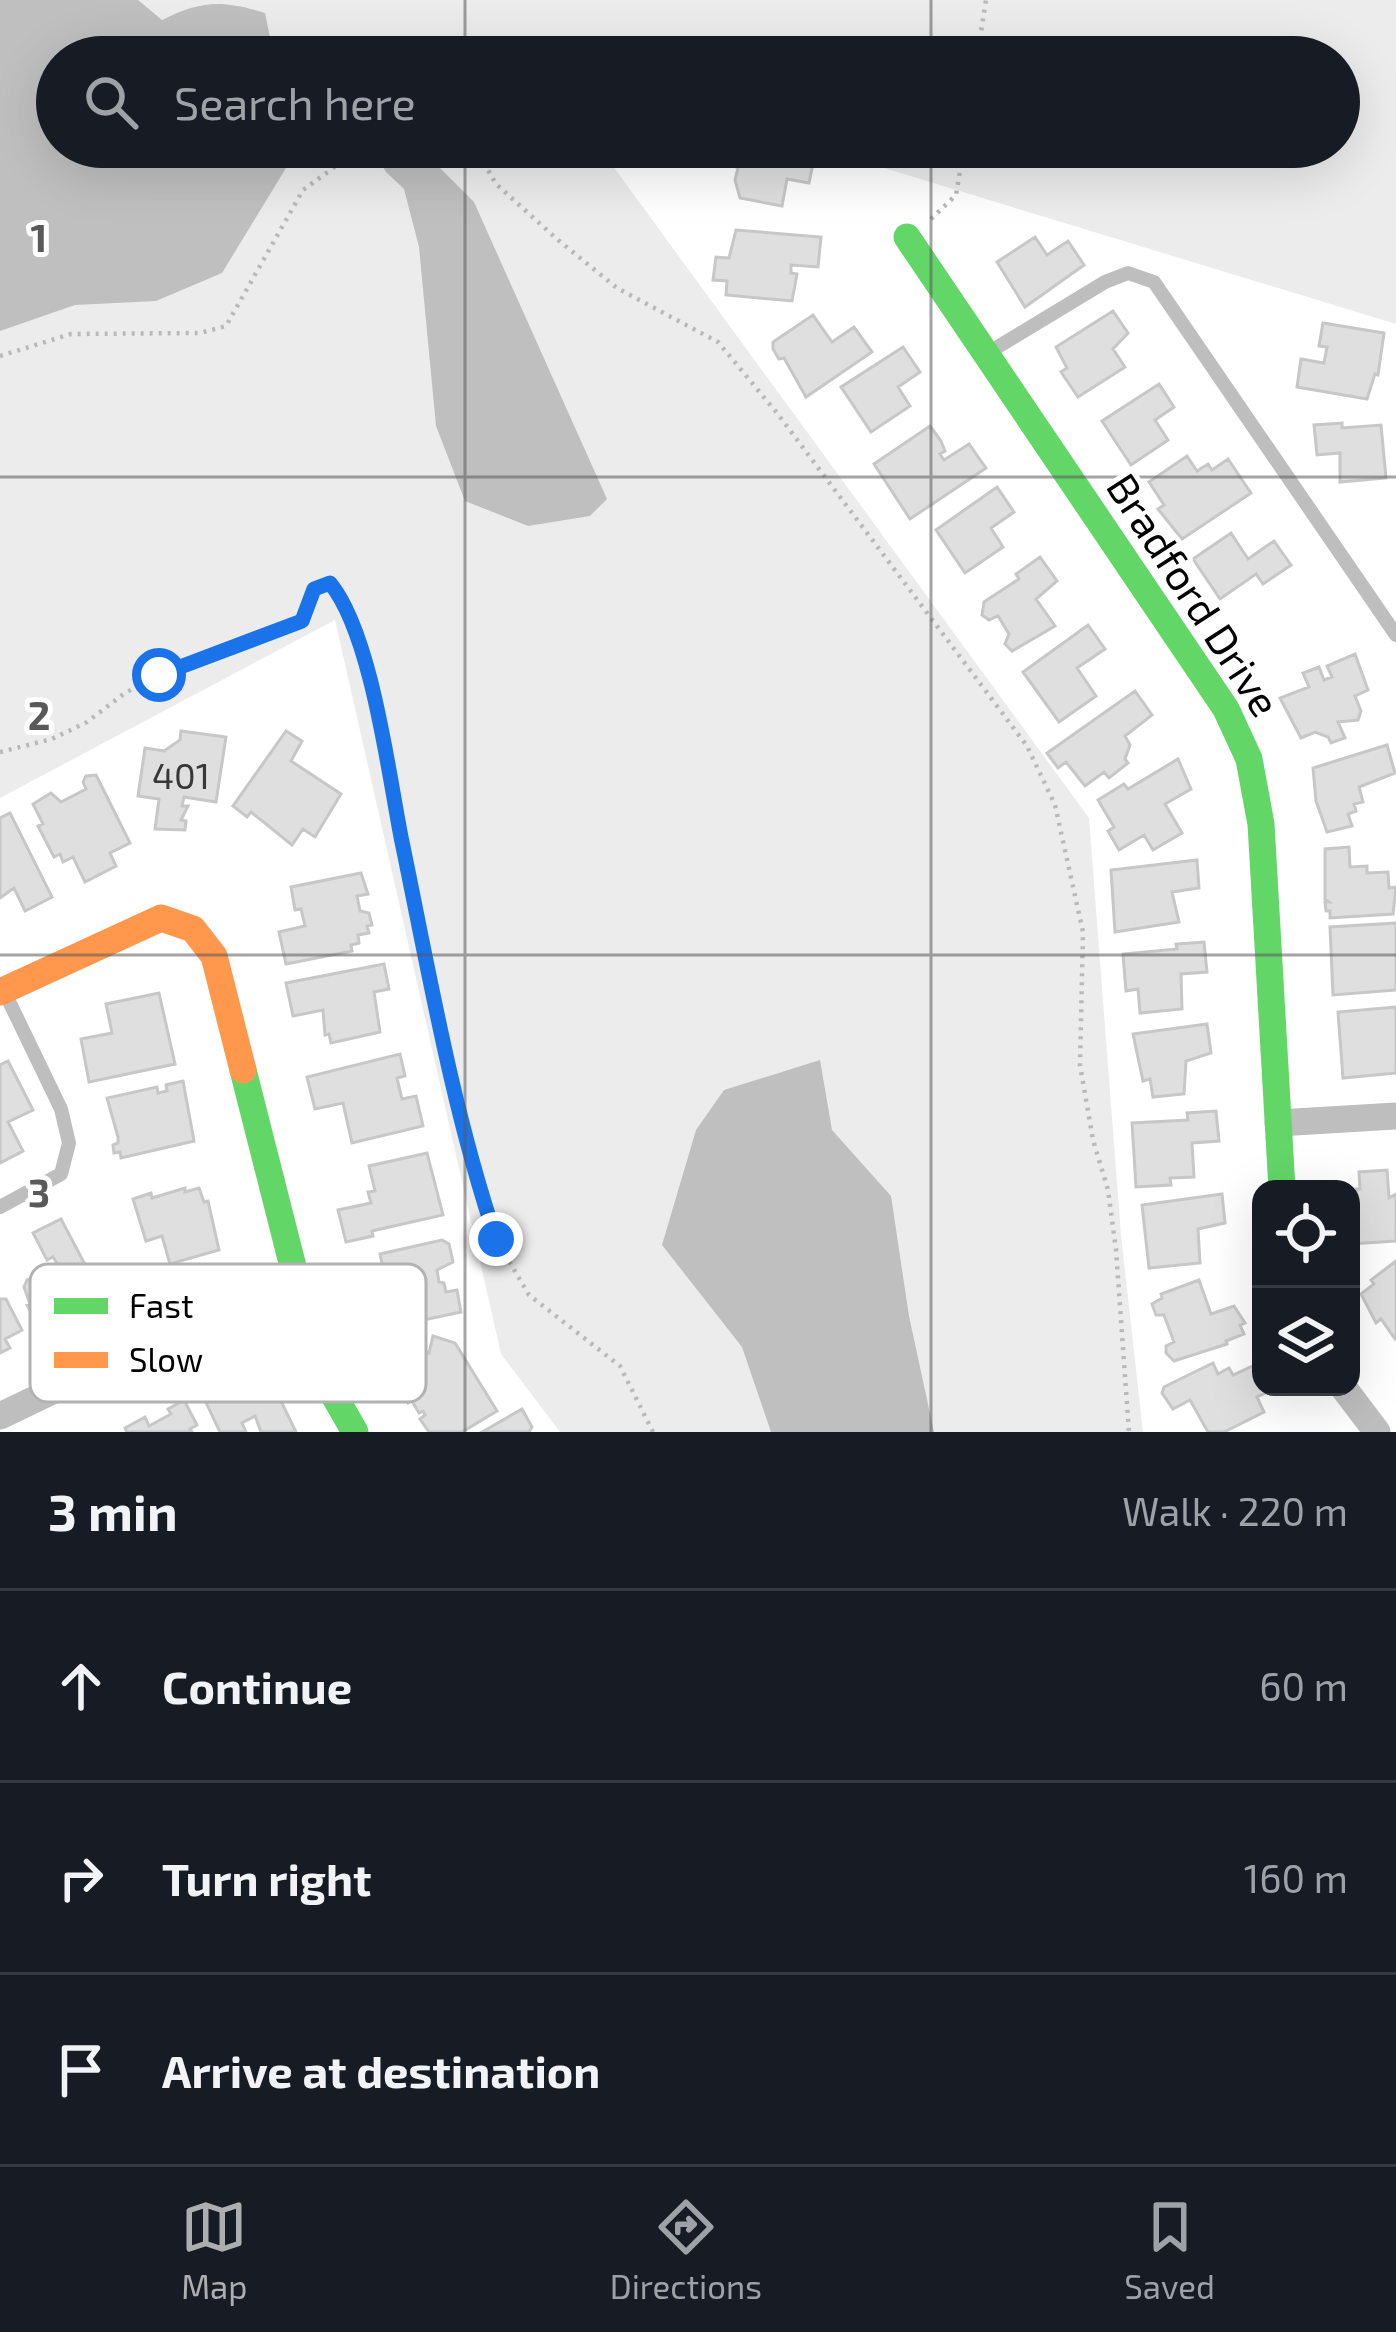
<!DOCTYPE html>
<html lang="en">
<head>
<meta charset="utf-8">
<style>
	body { margin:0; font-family:"Exo 2",sans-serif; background:#20242c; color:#f1f3f6 }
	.controls { position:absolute; right:36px; bottom:36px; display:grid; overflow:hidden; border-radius:24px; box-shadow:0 12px 48px #0002 }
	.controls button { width:108px; height:108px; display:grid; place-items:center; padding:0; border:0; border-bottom:3px solid #363941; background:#171b24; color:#f1f3f6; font:60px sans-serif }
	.stop { position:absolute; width:36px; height:36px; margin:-27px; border:9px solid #1a73e8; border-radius:50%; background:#fff }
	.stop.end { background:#1a73e8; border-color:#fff; box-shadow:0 3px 12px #0008 }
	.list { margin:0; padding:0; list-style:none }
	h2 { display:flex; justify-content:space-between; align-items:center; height:156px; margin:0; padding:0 48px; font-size:51px }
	h2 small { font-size:39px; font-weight:400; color:#9ea1a6 }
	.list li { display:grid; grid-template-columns:78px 1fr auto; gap:36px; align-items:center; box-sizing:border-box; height:192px; padding:0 48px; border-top:3px solid #363941 }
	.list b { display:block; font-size:45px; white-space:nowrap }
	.list em { font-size:39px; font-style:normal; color:#9ea1a6 }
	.icon { flex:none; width:66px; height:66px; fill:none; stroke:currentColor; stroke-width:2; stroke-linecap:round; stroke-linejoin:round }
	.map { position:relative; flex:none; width:1396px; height:1432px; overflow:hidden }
	.search { position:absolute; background:#171b24; box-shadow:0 12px 48px #0002; left:36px; right:36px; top:36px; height:132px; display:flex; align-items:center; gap:30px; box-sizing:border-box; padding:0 42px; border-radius:66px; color:#9ea1a6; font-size:45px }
	.sheet { height:732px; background:#171b24 }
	nav { display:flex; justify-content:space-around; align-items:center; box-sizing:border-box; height:168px; border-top:3px solid #363941; background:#171b24; font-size:33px; color:#9ea1a6 }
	nav a { display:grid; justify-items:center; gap:6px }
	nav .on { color:#adaeaf }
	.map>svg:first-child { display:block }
	.green { fill:#ececec }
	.water { fill:#bfbfbf }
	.building { fill:#dfdfdf; stroke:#c7c7c7; stroke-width:3 }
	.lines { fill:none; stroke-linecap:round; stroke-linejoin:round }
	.path { stroke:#b9b9b9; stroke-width:4.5; stroke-dasharray:3 6; stroke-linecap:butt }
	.lane { stroke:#bebebe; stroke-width:14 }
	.street { stroke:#bebebe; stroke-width:27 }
	.fast { stroke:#63d668; stroke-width:27 }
	.slow { stroke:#ff974d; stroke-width:27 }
	.route { stroke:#1a73e8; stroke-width:15 }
	.grid { fill:none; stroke:#595959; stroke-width:3; stroke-opacity:0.55 }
	.labels { text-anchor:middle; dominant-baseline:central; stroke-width:10; stroke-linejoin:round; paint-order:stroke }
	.number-label { font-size:36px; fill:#383838 }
	.street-label { font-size:42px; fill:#000; stroke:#fff }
	.key { fill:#fff; stroke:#b2b2b2; stroke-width:3 }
	.key-label { font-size:33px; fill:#000 }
	.grid-label { font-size:39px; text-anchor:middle; font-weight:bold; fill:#595959; stroke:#fff; stroke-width:10; stroke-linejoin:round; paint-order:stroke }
</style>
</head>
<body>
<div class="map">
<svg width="1396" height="1432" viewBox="0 0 1396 1432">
	<rect width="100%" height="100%" fill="#fff"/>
	<path class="green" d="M0,0h1396v324l-581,-177h524v-90h-1282v90h542l490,671 32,417 22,197h-583l-59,-78 -166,-734 -335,178z"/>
	<path class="water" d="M0,0h138l24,20c40,-20 61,-20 103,-7l9,44h-217v90h272l-43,21 -64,105 -66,28 -81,4 -75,26z
		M371,147h48l55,55 133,297 -17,17 -62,10 -63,-25 -29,-75 -17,-179 -15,-58 -18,-17z
		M820,1060l12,70 59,66 18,120 25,116h-163l-29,-85 -80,-102 34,-115 28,-40z"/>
	<path class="building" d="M726,147h53l36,7 -6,29 -22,-4 -5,27 -42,-8 -5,-18 3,-12 -15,-7z
		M736,230l85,7 -3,30 -27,-2v8l6,1 -5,27 -66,-6 1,-14 -14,-1 3,-23 13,1z
		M1035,237l12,18 21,-14 16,24 -59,42 -28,-45z
		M1113,311l15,22 -15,16 12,18 -47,30 -17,-25 6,-4 -11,-21z
		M813,315l19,27 22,-15 18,25 -66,45 -22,-39 -5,1 -6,-10v-7z
		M1323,323l61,10 -6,42 -3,-1 -8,25 -70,-12 4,-28 23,4 3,-16 -8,-1z
		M903,347l17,25 -22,15 12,19 -39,26 -30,-45z
		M1159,384l15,23 -19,13 13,20 -37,25 -29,-44z
		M1342,423v5l39,-3 5,53 -46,4v-29l-23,2 -3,-30z
		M930,426l11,15 4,10 -5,3 4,6 25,-16 17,24 -76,51 -36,-55z
		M1187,456l10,15 11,-7 4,6 16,-11 23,34 -69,46 -24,-30 6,-4 -15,-23z
		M997,487l17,25 -23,16 12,19 -38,26 -29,-43z
		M1231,533l17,26 26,-18 17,24 -28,19 -7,-10 -36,25 -27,-40z
		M1040,557l17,24 -21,18 19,27 -43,25 -7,-7 4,-10 -11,-18 -9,4 -7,-5 2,-13 35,-23 -3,-5z
		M1088,625l17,24 -28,19 19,28 -37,26 -36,-50z
		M1355,654l13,36 -13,6 6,15 -3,9 -20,2 7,16 -14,5 -3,-6 -13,-5 -14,6 -21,-40 29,-11 -6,-14 16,-6 5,13 8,-3 -5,-11z
		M1135,691l17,24 -27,21 5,9 -5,14 3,4 -19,15 -5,-6 -19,14 -19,-24 -8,6 -11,-15z
		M181,731l45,6 -10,65 -32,-5 -2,9h6l-7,14 5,1 -1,9 -30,-1 4,-30 -21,-3 7,-48 19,3 16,-11z
		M286,731l16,10 -11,20 50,33 -26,43 -12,-8 -11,16 -41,-33 -4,5 -14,-11z
		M1387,745l8,28 -36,14 4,15 -9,2 2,7 -8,3 4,12 -25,6 -11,-31 -3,-33z
		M1178,759l13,30 -26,15 17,29 -29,17 -9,-15 -25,15 -11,-19 6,-4 -16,-27 26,-16 4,5z
		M96,775l34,68 -20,10 6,13 -31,16 -12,-25 -10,5 -3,-8 -6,3 -16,-31 5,-2 -10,-20 18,-11 10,9 25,-13 -3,-7 3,-6z
		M10,813l42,84 -27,14 -11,-23 -14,10v-80z
		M1349,847l1,20 17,-1v7l21,-1 1,16 7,-1 -3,27 -63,4v-7h-4l-1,-9h4l-4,-3v-50z
		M1197,860l2,28 -27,4 7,30 -64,10 -4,-62z
		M361,873l7,21 -11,2 3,15 9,2 3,12 -5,1 2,7 -11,2 1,8 -8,2 1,6 -66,13 -7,-32 26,-6 -4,-17 -6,1 -4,-23z
		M1396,923v67l-63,5 -3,-68z
		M1204,942l3,30 -26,2 1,35 -42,4 -2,-24 -12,2 -3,-37 54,-5 -1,-5z
		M384,964l5,25 -15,3 6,40 -49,11 -2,-9 -4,1 -2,-25 -30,6 -7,-33z
		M159,993l16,71 -86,18 -8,-43 31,-6 -6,-29z
		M1396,1007v66l-53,5 -5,-66z
		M1207,1024l4,29 -25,8 -2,33 -31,3 -3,-18 -7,2 -10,-47z
		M400,1054l5,22 -8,2 5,21 14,-3 7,30 -71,17 -9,-40 -28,6 -8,-32z
		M8,1061l25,49 -25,12 15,29 -23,12v-98z
		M183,1081l11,60 -73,17 -1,-6 -6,1 -1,-8 5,-2v-6l-11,-39 50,-11 1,6 9,-2 -1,-6z
		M1216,1111l3,30 -27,2 2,34 -24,1 1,7 -35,2 -4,-64 56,-3 -1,-7z
		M427,1153l16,62 -71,16 1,5 -27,6 -8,-32 33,-7 -3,-11 7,-1 -6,-25z
		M1387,1170l2,28 7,-4v47l-45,3v-43l6,-1 -1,-11h4l-1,-17z
		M185,1188v4l14,-4 5,14 4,-1 11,49 -49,14 -8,-28 -16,5 -13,-42 18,-6 1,5z
		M1222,1194l3,29 -27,6 2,34 -51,5 -7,-63z
		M61,1219l39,74 -16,8 5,9 -42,19 -3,-6 -6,3 -11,-21 3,-1 -6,-17 3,-7 33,-12 -7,-11 -6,3 -14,-27z
		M442,1240l7,4 4,18 -16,8 2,12 5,1 2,9 11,-2 4,22 -89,19 -6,-30 23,-4 -9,-43z
		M1396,1261v77l-1,1 -14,-20 -5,4 -15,-29 13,-10 -3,-4z
		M1199,1280l12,34 23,-8 11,17 -5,2 4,9 -18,7 1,3 -53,17 -8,-8v-7l8,-4 -10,-27h-8l-4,-11 10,-6 -1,-4z
		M0,1299h6l16,31 -17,9 5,9 -10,5z
		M433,1336l22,7 42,68 -35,21h-33l-9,-13 5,-4 -2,-4 -4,2 -7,-12 -4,2 -16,-26 22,-13 5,-14 10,3z
		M1213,1363l5,11 11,-6 4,7 24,-11 4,23 9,4 -13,6 7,15 -40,20h-16l-18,-32 -17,9 -11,-16 2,-6z
		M263,1364l33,68h-35l-6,-16 -13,7 4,9h-26l-21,-44 18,-9 3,6z
		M184,1400l13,25 -7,4 2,3h-65l-2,-4 20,-11 4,9 22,-12 -3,-5z
		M522,1409l10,18 -3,5h-47z"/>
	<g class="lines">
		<path class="path" d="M977,57l9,-57
			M475,147l21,37 62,56 59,48 101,54 59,71 250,333 28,59 28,127 -3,133 13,75 15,50 8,60 13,182
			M931,219l25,-24 8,-48
			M0,356l71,-22 129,-1 26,-7 77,-136 59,-43
			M0,752l52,-13 35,-17 38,-29 34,-18 143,-54 12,-32 16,-6 16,19 34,121 69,355 47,161 33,56 91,71 33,66"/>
		<path class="lane" d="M991,351l114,-69 23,-9 26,9 242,353
			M0,1207l61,-33 8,-31 -8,-34 -55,-114"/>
		<path class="street" d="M1278,1123l118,-7
			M1343,1387l34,45
			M0,1416l243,-117 53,-15"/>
		<path class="fast" d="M907,237l319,472 23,50 12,65 21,365
			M243,1070l76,299 36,63"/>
		<path class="slow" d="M0,992l161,-74 32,11 21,27 29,114"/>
	</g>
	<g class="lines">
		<path class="route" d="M159,675l143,-54 12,-32 16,-6c41,50 58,187 71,254 28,135 51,271 95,402"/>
	</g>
	<path class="grid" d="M465,0v57M931,0v57M465,147v1285M931,147v1285M0,477h1396M0,955h1396"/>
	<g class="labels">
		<g class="number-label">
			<text x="181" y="774">401</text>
		</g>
		<g class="street-label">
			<text transform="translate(1195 594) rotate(57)">Bradford Drive</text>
		</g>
	</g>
	<rect x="30" y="1264" width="396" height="138" rx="18" class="key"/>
	<rect x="54" y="1298" width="54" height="16" fill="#63d668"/>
	<rect x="54" y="1352" width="54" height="16" fill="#ff974d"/>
	<g class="key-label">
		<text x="129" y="1318">Fast</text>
		<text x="129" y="1372">Slow</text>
	</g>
	<g class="grid-label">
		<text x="39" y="252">1</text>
		<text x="39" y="730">2</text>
		<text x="39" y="1207">3</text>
	</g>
</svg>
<div class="controls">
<button><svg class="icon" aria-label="locate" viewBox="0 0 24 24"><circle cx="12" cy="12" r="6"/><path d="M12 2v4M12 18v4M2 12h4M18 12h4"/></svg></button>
<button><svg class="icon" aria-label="layers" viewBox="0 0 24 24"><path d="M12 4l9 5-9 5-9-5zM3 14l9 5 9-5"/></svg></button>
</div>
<div class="stop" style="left:159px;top:675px"></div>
<div class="stop end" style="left:496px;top:1239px"></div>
<div class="search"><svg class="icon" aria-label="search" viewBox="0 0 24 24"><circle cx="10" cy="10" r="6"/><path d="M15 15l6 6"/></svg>Search here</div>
</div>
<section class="sheet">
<h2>3 min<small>Walk · 220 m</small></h2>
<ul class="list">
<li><svg class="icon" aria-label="ahead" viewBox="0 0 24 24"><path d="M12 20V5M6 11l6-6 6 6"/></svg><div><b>Continue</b></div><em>60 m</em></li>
<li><svg class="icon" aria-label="right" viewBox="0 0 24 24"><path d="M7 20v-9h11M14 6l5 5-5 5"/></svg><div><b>Turn right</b></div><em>160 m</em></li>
<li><svg class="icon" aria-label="arrive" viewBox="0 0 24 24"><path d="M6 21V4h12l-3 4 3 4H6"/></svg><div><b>Arrive at destination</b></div></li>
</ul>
</section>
<nav>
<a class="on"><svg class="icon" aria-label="map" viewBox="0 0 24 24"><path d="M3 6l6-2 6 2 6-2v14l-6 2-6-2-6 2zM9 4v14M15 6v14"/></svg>Map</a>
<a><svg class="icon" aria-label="directions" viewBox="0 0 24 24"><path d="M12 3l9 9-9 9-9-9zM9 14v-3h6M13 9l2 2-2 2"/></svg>Directions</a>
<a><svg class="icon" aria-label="saved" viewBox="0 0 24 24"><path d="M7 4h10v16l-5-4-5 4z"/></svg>Saved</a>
</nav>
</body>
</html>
